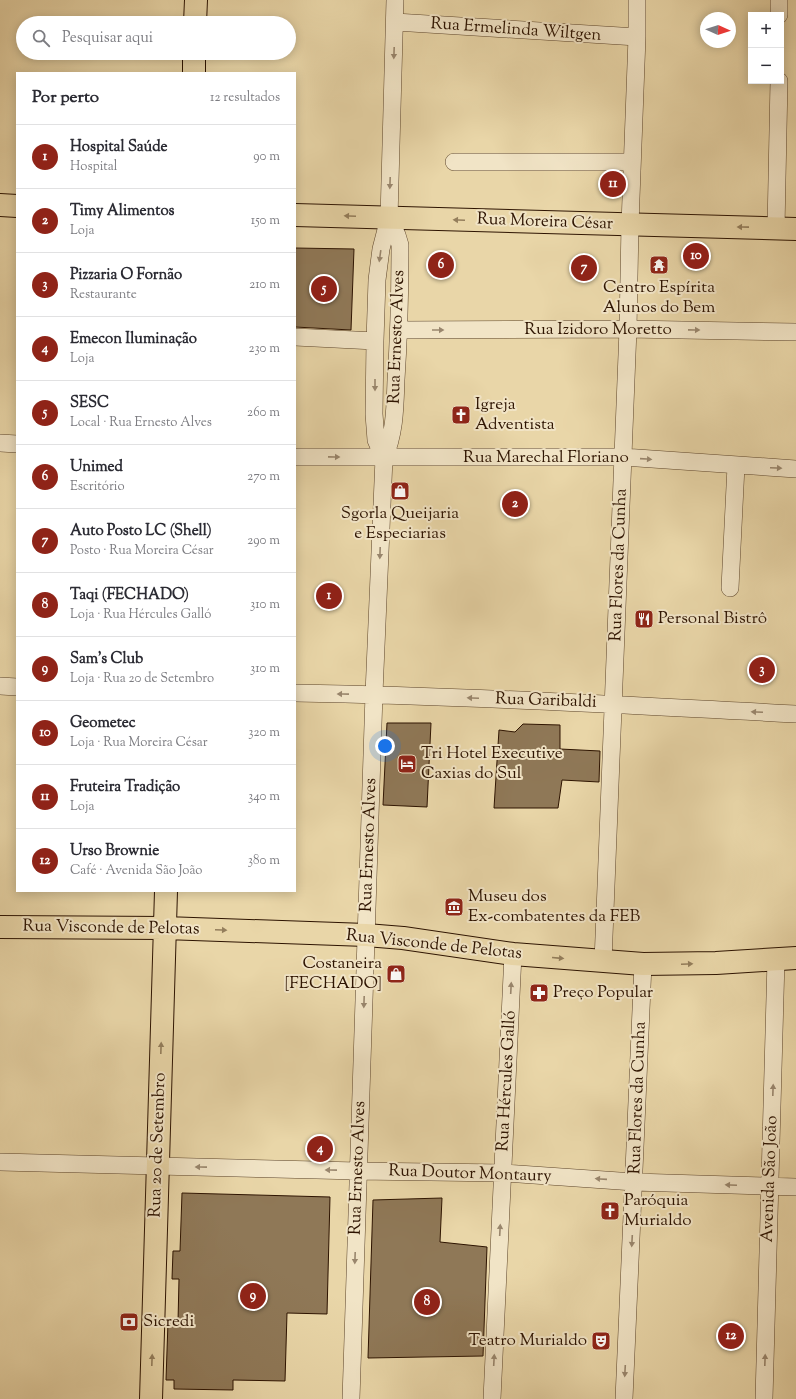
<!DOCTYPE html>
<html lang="pt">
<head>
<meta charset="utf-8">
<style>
	body { margin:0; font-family:"Sorts Mill Goudy",serif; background:#f7f7f7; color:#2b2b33 }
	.controls { position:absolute; right:12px; top:12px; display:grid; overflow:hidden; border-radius:0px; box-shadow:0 2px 10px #0003 }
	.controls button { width:36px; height:36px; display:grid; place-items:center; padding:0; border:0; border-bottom:1px solid #e1e1e2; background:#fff; color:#2b2b33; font:20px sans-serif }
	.compass { position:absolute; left:700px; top:12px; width:36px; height:36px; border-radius:50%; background:#fff; box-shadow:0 2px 10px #0003; rotate:93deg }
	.you { position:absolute; left:385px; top:746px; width:14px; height:14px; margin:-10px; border:3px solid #fff; border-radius:50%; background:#1a73e8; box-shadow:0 0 0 6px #1a73e833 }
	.badge { display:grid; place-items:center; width:26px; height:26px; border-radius:50%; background:#8f2418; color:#fff; font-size:13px; font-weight:700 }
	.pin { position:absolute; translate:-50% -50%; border:2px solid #fff; box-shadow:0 1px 4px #0006 }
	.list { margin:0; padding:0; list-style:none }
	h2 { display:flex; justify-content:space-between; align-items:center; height:52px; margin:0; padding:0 16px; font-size:17px }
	h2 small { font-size:13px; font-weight:400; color:#7c7c81 }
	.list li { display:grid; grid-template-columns:26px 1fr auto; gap:12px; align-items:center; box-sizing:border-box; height:64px; padding:0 16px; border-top:1px solid #e1e1e2 }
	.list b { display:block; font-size:15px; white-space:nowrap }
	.list p { margin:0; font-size:13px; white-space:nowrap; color:#7c7c81 }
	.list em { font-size:13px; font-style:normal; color:#7c7c81 }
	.icon { flex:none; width:22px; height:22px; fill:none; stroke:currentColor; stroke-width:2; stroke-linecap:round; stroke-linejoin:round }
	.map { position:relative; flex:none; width:796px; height:1399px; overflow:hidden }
	.search { position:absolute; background:#fff; box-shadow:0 2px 10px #0003; left:16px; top:16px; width:280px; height:44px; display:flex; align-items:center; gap:10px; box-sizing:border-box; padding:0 14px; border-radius:22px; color:#7c7c81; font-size:15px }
	.panel { position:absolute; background:#fff; box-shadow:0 2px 10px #0003; left:16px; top:72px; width:280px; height:820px; border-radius:0px }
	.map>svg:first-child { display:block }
	.building { fill:#8f7857; stroke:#2d1300 }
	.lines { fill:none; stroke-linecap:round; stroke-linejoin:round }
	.minor-casing { stroke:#5c442a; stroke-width:18 }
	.major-casing { stroke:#2d1300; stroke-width:24 }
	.minor { stroke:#f1e4c6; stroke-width:17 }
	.major { stroke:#e9d6a8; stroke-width:22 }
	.oneway { fill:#99866d }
	.oneway2 { fill:#947e5c }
	.labels { text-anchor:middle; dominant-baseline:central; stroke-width:4; stroke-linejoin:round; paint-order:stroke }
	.street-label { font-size:17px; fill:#2d1300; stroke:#f1e4c6 }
	.poi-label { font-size:17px; fill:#2d1300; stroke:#f1e4c6; text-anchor:start }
</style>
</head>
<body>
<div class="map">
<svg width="796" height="1399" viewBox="0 0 796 1399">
	<rect width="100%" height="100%" fill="#e9d6a8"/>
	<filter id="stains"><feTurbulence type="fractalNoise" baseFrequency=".005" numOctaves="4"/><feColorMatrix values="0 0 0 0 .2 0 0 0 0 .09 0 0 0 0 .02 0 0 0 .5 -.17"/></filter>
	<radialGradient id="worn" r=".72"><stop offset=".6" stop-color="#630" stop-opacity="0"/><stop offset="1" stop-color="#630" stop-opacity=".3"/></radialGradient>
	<path class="building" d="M295,248l59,1 -3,81 -56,-3z
		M387,723h44l-4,84 -44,-2z
		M523,724l37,1v24l40,2 -1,31 -37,-2 -4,28h-64l5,-78 16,2z
		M182,1193l148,4 -3,117 -40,-1 -2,68 -52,-1v10l-59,-1v-9h-8l2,-58h10l1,-43h-7l1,-28h7z
		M442,1198l-2,44 47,5 -4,109 -115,2 5,-158z"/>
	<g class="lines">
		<g class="minor-casing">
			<path id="minor" d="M779,0v15
				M395,22l242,15
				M454,162h178
				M776,228l3,-147
				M399,330l229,-1 168,3
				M295,337l80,4
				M0,443l17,1
				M295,457h328l173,12
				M384,458l-8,-18 -2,-26 1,-73 2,-61 4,-31 8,-31 6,-218
				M730,588l6,-122
				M0,686l17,1
				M295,693c167,3 334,12 501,21
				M603,962l25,-633 2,-104 7,-188v-37
				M0,1162l358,9 145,2 131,9 162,5
				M351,1399l23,-705 10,-236c11,-25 11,-51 12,-78 3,-45 4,-90 4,-135l-3,-10 -8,-17
				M492,1399l21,-445
				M624,1399l19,-435
				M764,1399l12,-439"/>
		</g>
		<g class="major-casing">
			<path id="major" d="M195,23l1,-23
				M194,73v-20
				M0,205l17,1
				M295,215l501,14
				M0,927l165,1 201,7 37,3 110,16 130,10 73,-1 80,-5
				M151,1399l15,-508"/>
		</g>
		<use href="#minor" class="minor"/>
		<use href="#major" class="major"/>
	</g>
	<defs><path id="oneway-solid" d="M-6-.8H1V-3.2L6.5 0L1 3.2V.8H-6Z"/></defs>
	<g class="oneway">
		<use href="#oneway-solid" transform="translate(394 53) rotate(92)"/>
		<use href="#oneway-solid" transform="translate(390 183) rotate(92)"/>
		<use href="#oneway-solid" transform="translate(380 256) rotate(98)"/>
		<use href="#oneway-solid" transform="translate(438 330)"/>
		<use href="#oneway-solid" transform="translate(694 330) rotate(1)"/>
		<use href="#oneway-solid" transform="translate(375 385) rotate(90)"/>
		<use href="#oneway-solid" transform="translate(334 457) rotate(1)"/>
		<use href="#oneway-solid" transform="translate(646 459) rotate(4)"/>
		<use href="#oneway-solid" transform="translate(776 468) rotate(3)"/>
		<use href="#oneway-solid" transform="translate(380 553) rotate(92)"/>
		<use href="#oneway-solid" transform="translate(343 694) rotate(-179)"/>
		<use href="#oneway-solid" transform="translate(473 698) rotate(-178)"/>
		<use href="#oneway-solid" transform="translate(757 712) rotate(-177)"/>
		<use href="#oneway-solid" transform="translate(511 988) rotate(-87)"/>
		<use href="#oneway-solid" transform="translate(364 1002) rotate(92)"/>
		<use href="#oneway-solid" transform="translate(773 1090) rotate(-88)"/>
		<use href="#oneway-solid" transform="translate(201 1167) rotate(-179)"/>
		<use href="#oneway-solid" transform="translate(331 1170) rotate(-179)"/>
		<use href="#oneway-solid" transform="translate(601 1179) rotate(-176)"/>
		<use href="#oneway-solid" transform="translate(731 1185) rotate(-178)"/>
		<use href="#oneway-solid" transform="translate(500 1230) rotate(-87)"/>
		<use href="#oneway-solid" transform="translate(632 1241) rotate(93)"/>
		<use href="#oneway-solid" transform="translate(355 1258) rotate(92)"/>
		<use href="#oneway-solid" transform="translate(494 1360) rotate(-87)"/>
		<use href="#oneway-solid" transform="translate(765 1360) rotate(-88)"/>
		<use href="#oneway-solid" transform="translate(625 1371) rotate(93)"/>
	</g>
	<g class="oneway2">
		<use href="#oneway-solid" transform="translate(350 216) rotate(-178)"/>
		<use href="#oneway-solid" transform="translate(459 220) rotate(-178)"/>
		<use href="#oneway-solid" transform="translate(743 227) rotate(-179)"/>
		<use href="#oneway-solid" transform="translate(221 930) rotate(2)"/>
		<use href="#oneway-solid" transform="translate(558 958) rotate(5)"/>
		<use href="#oneway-solid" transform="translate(687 964) rotate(-2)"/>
		<use href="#oneway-solid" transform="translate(161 1048) rotate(-88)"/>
		<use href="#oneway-solid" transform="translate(152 1360) rotate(-88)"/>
	</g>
	<defs>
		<g id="temple-square" transform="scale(1)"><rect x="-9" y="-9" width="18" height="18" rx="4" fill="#8f2418" stroke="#f1e4c6"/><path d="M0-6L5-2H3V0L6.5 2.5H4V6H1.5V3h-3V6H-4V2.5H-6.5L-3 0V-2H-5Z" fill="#fff"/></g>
		<g id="church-square" transform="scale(1)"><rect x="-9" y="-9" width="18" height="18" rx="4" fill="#8f2418" stroke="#f1e4c6"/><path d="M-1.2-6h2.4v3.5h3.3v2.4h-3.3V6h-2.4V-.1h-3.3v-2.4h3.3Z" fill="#fff"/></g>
		<g id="shop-square" transform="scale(1)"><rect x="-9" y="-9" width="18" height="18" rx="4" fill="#8f2418" stroke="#f1e4c6"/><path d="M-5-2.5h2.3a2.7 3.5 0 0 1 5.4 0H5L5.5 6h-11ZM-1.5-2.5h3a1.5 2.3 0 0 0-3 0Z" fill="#fff"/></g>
		<g id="restaurant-square" transform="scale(1)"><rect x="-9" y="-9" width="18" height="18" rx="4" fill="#8f2418" stroke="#f1e4c6"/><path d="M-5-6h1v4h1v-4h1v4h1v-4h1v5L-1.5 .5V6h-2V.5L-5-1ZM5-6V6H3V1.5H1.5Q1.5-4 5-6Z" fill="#fff"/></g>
		<g id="hotel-square" transform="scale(1)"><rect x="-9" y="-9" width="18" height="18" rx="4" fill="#8f2418" stroke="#f1e4c6"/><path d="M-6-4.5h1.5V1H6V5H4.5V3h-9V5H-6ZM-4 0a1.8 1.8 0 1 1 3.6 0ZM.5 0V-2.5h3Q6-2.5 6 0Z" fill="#fff"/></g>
		<g id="museum-square" transform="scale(1)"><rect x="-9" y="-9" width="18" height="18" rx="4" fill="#8f2418" stroke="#f1e4c6"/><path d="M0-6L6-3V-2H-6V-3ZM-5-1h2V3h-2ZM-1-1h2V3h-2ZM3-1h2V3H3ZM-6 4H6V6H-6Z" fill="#fff"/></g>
		<g id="pharmacy-square" transform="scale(1)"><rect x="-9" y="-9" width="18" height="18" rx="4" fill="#8f2418" stroke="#f1e4c6"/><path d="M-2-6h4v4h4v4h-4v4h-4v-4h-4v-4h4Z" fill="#fff"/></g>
		<g id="bank-square" transform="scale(1)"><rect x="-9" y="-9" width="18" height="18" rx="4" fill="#8f2418" stroke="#f1e4c6"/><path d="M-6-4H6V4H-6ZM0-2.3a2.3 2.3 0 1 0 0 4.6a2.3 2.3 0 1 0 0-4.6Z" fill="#fff"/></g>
		<g id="theatre-square" transform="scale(1)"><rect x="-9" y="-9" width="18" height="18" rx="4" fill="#8f2418" stroke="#f1e4c6"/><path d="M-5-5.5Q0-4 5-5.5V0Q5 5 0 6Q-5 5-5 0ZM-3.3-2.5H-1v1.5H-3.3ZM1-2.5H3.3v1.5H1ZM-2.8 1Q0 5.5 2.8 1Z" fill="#fff"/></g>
	</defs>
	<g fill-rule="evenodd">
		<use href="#temple-square" x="659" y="265"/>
		<use href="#church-square" x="461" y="415"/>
		<use href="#shop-square" x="400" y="491"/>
		<use href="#restaurant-square" x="644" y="619"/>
		<use href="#hotel-square" x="407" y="764"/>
		<use href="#museum-square" x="454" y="907"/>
		<use href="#shop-square" x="396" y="974"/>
		<use href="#pharmacy-square" x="539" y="993"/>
		<use href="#church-square" x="610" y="1211"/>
		<use href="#bank-square" x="129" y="1322"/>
		<use href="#theatre-square" x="601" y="1341"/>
	</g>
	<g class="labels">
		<g class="street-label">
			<text transform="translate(516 30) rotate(4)">Rua Ermelinda Wiltgen</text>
			<text transform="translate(545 222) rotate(2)">Rua Moreira César</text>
			<text x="598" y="330">Rua Izidoro Moretto</text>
			<text transform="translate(397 337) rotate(-88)">Rua Ernesto Alves</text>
			<text x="546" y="458">Rua Marechal Floriano</text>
			<text transform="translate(619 565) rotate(-88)">Rua Flores da Cunha</text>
			<text transform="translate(546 701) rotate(2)">Rua Garibaldi</text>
			<text transform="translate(369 845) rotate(-88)">Rua Ernesto Alves</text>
			<text transform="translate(111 928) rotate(1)">Rua Visconde de Pelotas</text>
			<text transform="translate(434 945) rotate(6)">Rua Visconde de Pelotas</text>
			<text transform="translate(507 1081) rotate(-87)">Rua Hércules Galló</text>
			<text transform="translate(638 1098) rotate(-88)">Rua Flores da Cunha</text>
			<text transform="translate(158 1145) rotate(-88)">Rua 20 de Setembro</text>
			<text transform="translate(358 1168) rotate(-88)">Rua Ernesto Alves</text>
			<text transform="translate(470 1174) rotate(2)">Rua Doutor Montaury</text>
			<text transform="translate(770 1179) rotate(-88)">Avenida São João</text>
		</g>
		<g class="poi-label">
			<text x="659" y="288" text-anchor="middle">Centro Espírita<tspan x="659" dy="20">Alunos do Bem</tspan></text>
			<text x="475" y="405">Igreja<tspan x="475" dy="20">Adventista</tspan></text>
			<text x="400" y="514" text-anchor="middle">Sgorla Queijaria<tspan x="400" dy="20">e Especiarias</tspan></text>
			<text x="658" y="619">Personal Bistrô</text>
			<text x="421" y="754">Tri Hotel Executive<tspan x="421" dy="20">Caxias do Sul</tspan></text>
			<text x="468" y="897">Museu dos<tspan x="468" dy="20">Ex-combatentes da FEB</tspan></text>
			<text x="382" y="964" text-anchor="end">Costaneira<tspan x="382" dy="20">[FECHADO]</tspan></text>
			<text x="553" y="993">Preço Popular</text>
			<text x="624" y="1201">Paróquia<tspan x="624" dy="20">Murialdo</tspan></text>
			<text x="143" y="1322">Sicredi</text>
			<text x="587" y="1341" text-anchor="end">Teatro Murialdo</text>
		</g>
	</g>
	<rect width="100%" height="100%" filter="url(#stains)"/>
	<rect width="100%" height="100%" fill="url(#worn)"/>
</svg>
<div class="controls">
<button>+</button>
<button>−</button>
</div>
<svg class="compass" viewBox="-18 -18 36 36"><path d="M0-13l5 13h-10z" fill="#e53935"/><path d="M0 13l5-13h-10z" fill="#7c7c81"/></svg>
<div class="you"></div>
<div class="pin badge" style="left:329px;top:596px">1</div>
<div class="pin badge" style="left:515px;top:504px">2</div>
<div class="pin badge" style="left:762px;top:670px">3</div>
<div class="pin badge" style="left:320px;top:1149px">4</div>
<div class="pin badge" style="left:324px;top:289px">5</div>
<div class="pin badge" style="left:441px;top:265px">6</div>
<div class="pin badge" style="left:584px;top:268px">7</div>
<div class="pin badge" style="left:427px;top:1302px">8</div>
<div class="pin badge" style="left:253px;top:1296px">9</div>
<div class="pin badge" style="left:696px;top:256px">10</div>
<div class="pin badge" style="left:613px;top:184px">11</div>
<div class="pin badge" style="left:731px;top:1336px">12</div>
<div class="search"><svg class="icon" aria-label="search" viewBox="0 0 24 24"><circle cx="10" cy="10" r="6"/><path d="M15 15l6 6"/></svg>Pesquisar aqui</div>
<section class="panel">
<h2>Por perto<small>12 resultados</small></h2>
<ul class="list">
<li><span class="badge">1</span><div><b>Hospital Saúde</b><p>Hospital</p></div><em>90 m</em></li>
<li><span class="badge">2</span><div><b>Timy Alimentos</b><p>Loja</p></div><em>150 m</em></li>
<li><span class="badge">3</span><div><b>Pizzaria O Fornão</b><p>Restaurante</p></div><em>210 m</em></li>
<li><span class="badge">4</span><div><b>Emecon Iluminação</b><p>Loja</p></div><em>230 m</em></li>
<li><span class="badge">5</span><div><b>SESC</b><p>Local · Rua Ernesto Alves</p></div><em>260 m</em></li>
<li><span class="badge">6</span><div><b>Unimed</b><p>Escritório</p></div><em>270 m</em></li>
<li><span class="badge">7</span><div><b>Auto Posto LC (Shell)</b><p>Posto · Rua Moreira César</p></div><em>290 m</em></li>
<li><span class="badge">8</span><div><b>Taqi (FECHADO)</b><p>Loja · Rua Hércules Galló</p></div><em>310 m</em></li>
<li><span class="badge">9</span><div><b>Sam's Club</b><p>Loja · Rua 20 de Setembro</p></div><em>310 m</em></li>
<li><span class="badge">10</span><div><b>Geometec</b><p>Loja · Rua Moreira César</p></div><em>320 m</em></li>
<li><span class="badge">11</span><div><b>Fruteira Tradição</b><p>Loja</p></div><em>340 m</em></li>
<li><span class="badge">12</span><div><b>Urso Brownie</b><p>Café · Avenida São João</p></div><em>380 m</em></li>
</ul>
</section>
</div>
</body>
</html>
